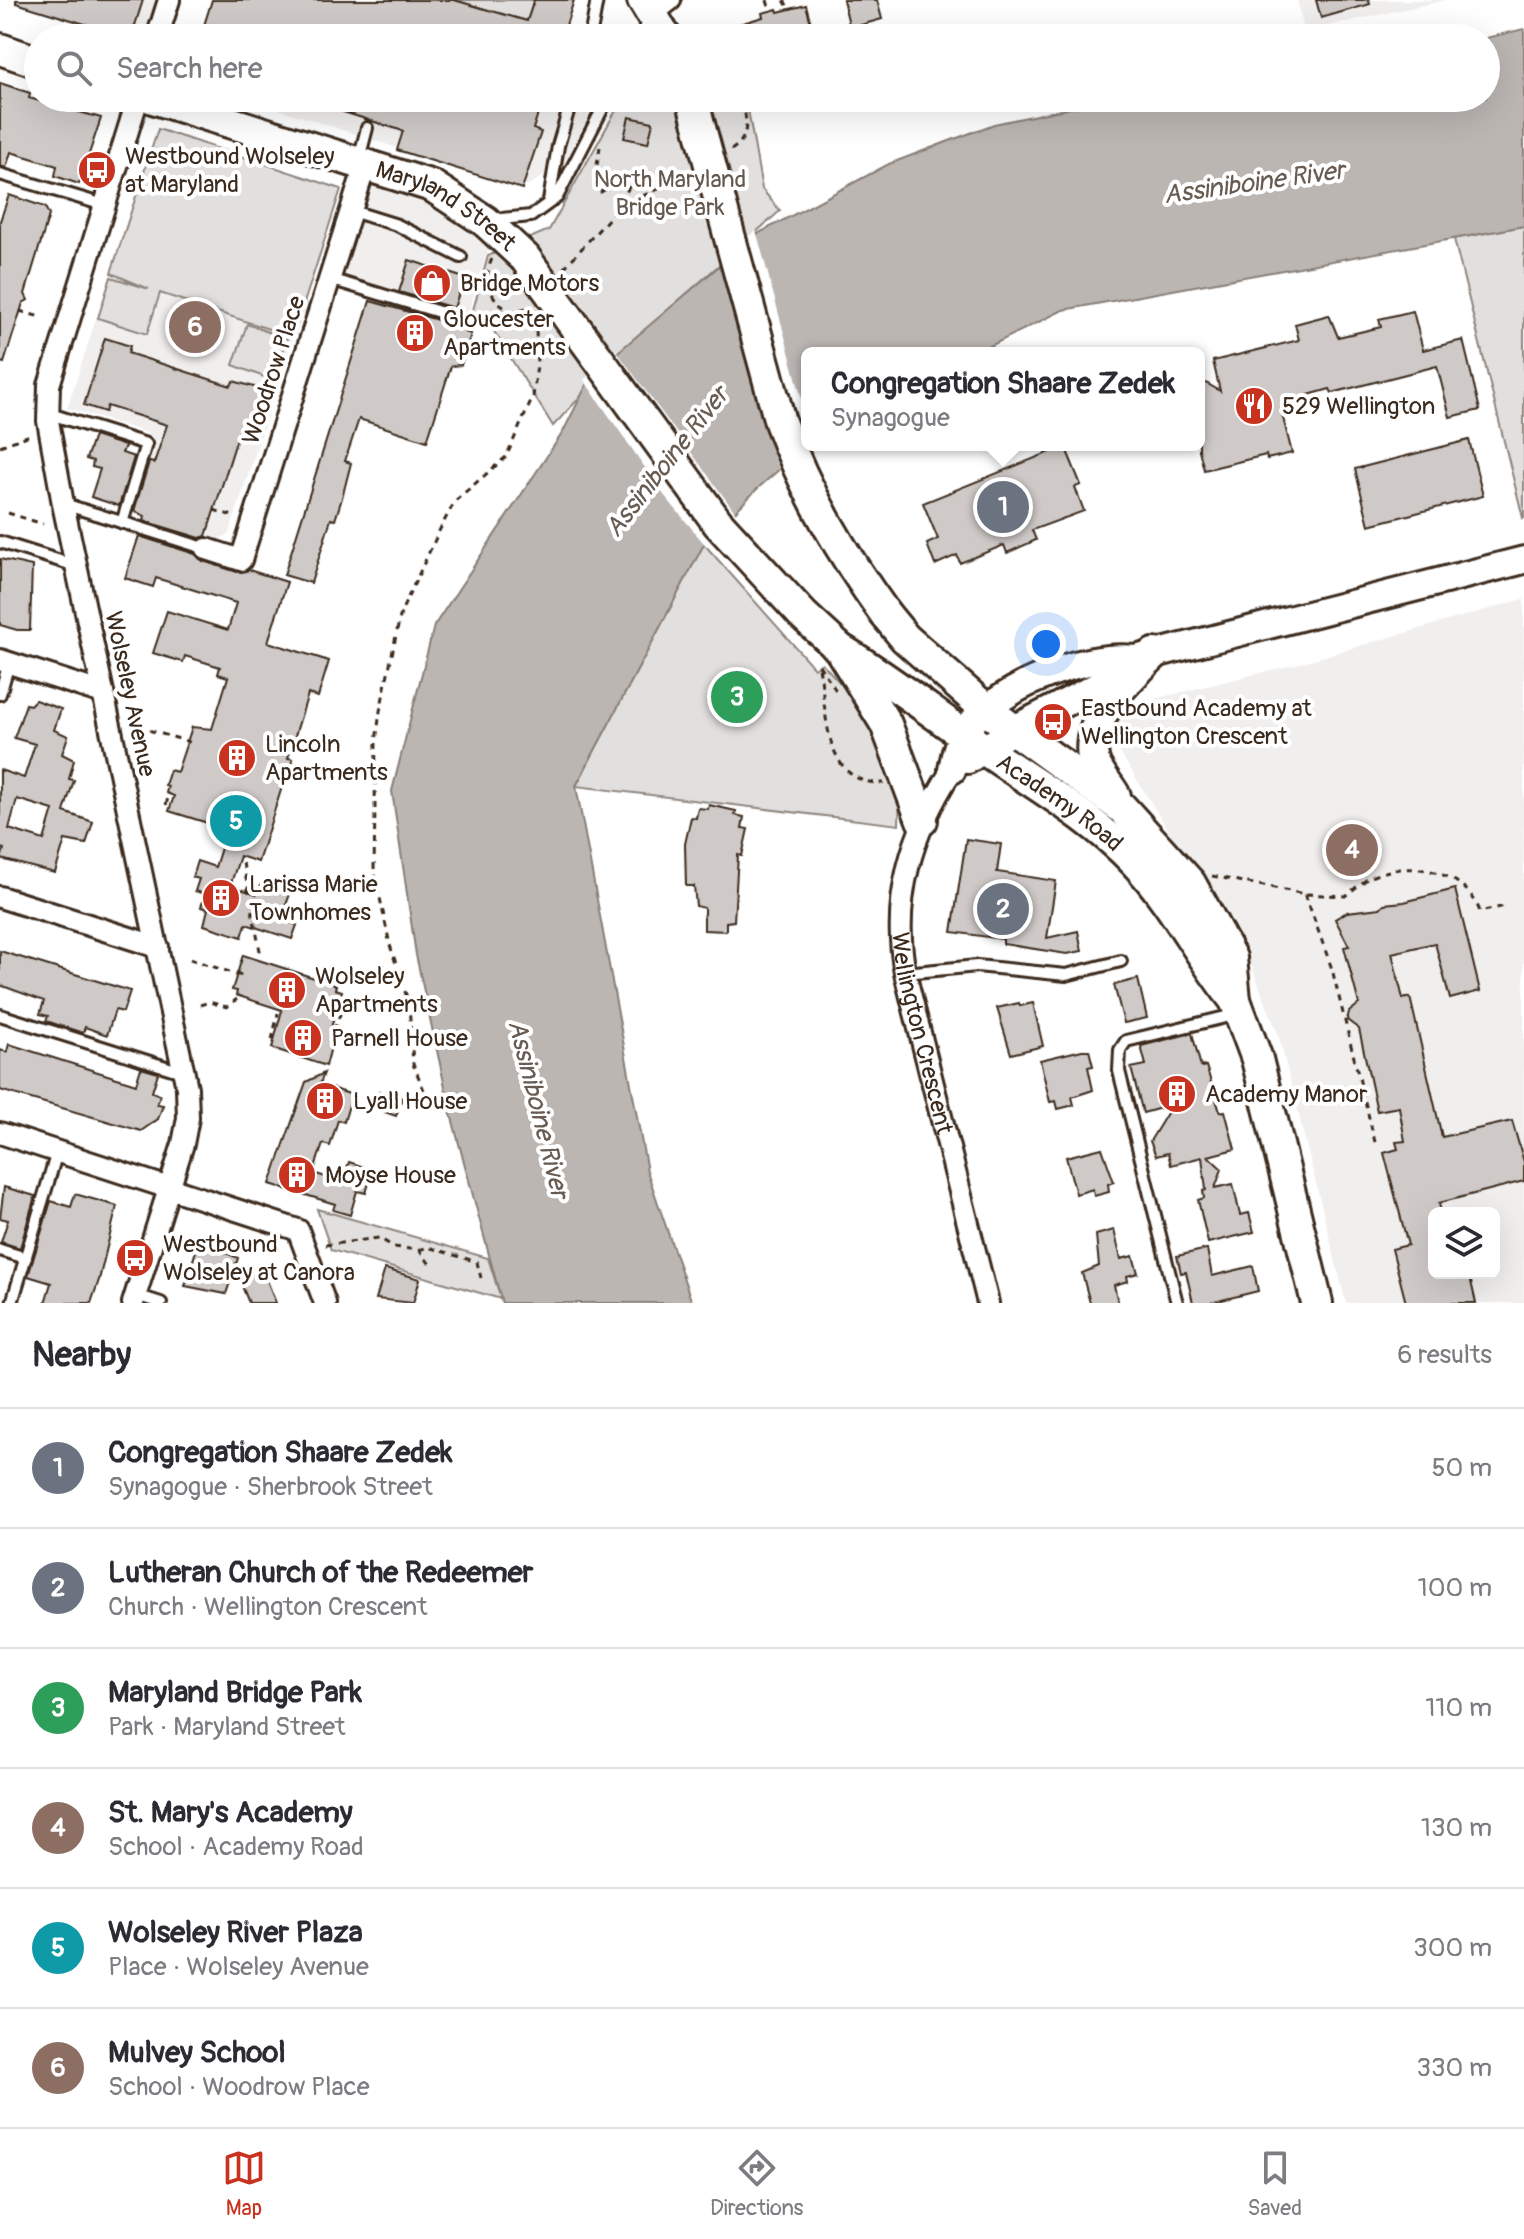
<!DOCTYPE html>
<html lang="en">
<head>
<meta charset="utf-8">
<style>
	body { margin:0; font-family:Pangolin,sans-serif; background:#f7f7f7; color:#2b2b33 }
	.controls { position:absolute; right:24px; bottom:24px; display:grid; overflow:hidden; border-radius:12px; box-shadow:0 8px 32px #0002 }
	.controls button { width:72px; height:72px; display:grid; place-items:center; padding:0; border:0; border-bottom:2px solid #e1e1e2; background:#fff; color:#2b2b33; font:40px sans-serif }
	.you { position:absolute; left:1046px; top:644px; width:28px; height:28px; margin:-20px; border:6px solid #fff; border-radius:50%; background:#1a73e8; box-shadow:0 0 0 12px #1a73e833 }
	.badge { display:grid; place-items:center; width:52px; height:52px; border-radius:50%; background:#c8321e; color:#fff; font-size:26px; font-weight:700 }
	.pin { position:absolute; translate:-50% -50%; border:4px solid #fff; box-shadow:0 2px 8px #0006 }
	.popup { position:absolute; left:801px; top:347px; width:404px; height:104px; box-sizing:border-box; display:grid; place-content:center; border-radius:12px; background:#fff; filter:drop-shadow(0 2px 6px #0005); font-size:26px; white-space:nowrap; color:#7c7c81 }
	.popup b { font-size:30px; color:#2b2b33 }
	.popup::after { content:''; position:absolute; left:50%; top:100%; margin-left:-16px; border:16px solid transparent; border-top-color:#fff }
	.list { margin:0; padding:0; list-style:none }
	h2 { display:flex; justify-content:space-between; align-items:center; height:104px; margin:0; padding:0 32px; font-size:34px }
	h2 small { font-size:26px; font-weight:400; color:#7c7c81 }
	.list li { display:grid; grid-template-columns:52px 1fr auto; gap:24px; align-items:center; box-sizing:border-box; height:120px; padding:0 32px; border-top:2px solid #e1e1e2 }
	.list b { display:block; font-size:30px; white-space:nowrap }
	.list p { margin:0; font-size:26px; white-space:nowrap; color:#7c7c81 }
	.list em { font-size:26px; font-style:normal; color:#7c7c81 }
	.icon { flex:none; width:44px; height:44px; fill:none; stroke:currentColor; stroke-width:2; stroke-linecap:round; stroke-linejoin:round }
	.map { position:relative; flex:none; width:1524px; height:1303px; overflow:hidden }
	.search { position:absolute; background:#fff; box-shadow:0 8px 32px #0002; left:24px; right:24px; top:24px; height:88px; display:flex; align-items:center; gap:20px; box-sizing:border-box; padding:0 28px; border-radius:44px; color:#7c7c81; font-size:30px }
	.sheet { height:824px; background:#fff }
	nav { display:flex; justify-content:space-around; align-items:center; box-sizing:border-box; height:112px; border-top:2px solid #e1e1e2; background:#fff; font-size:22px; color:#7c7c81 }
	nav a { display:grid; justify-items:center; gap:4px }
	nav .on { color:#c8321e }
	.map>svg:first-child { display:block }
	.built { fill:#f1efee; fill-rule:evenodd }
	.green { fill:#e2e0de; stroke:#8e857e; stroke-width:2 }
	.water { fill:#bcb6b3; stroke:#887e77; stroke-width:2 }
	.pier { fill:#fff }
	.building { fill:#cfcac7; stroke:#3b2a1e; stroke-width:2; fill-rule:evenodd }
	.lines { fill:none; stroke-linecap:round; stroke-linejoin:round }
	.service-casing { stroke:#3b2a1e; stroke-width:16 }
	.minor-casing { stroke:#3b2a1e; stroke-width:26 }
	.tertiary-casing { stroke:#3b2a1e; stroke-width:32 }
	.secondary-casing { stroke:#3b2a1e; stroke-width:36 }
	.path { stroke:#3b2a1e; stroke-width:3; stroke-dasharray:6 6; stroke-linecap:butt }
	.service { stroke:#fff; stroke-width:10 }
	.minor { stroke:#fff; stroke-width:20 }
	.tertiary { stroke:#fff; stroke-width:26 }
	.secondary { stroke:#fff; stroke-width:30 }
	.secondary-bridge-casing { stroke:#3b2a1e; stroke-width:36; stroke-linecap:butt }
	.secondary-bridge { stroke:#fff; stroke-width:30 }
	.labels { text-anchor:middle; dominant-baseline:central; stroke-width:8; stroke-linejoin:round; paint-order:stroke }
	.poi-label { font-size:24px; fill:#3b2a1e; stroke:#fff; text-anchor:start }
	.park-label { font-size:24px; fill:#65584e; stroke:#fff }
	.street-label { font-size:24px; fill:#3b2a1e; stroke:#fff }
	.water-label { font-size:26px; font-style:italic; fill:#685b52; stroke:#fff }
</style>
</head>
<body>
<div class="map">
<svg width="1524" height="1303" viewBox="0 0 1524 1303">
	<rect width="100%" height="100%" fill="#fff"/>
	<filter id="ink" filterUnits="userSpaceOnUse"><feTurbulence type="fractalNoise" baseFrequency=".0125" numOctaves="2"/><feDisplacementMap in="SourceGraphic" scale="16" xChannelSelector="R" yChannelSelector="G"/><feConvolveMatrix kernelMatrix="1 2 1 2 8 2 1 2 1" color-interpolation-filters="sRGB"/></filter>
	<g filter="url(#ink)">
		<path class="built" d="M90,0h79l-12,38h-79z
			M1297,0h150l-143,31z
			M245,98h352l-32,65 -43,26z
			M158,129l183,60 -112,345 -10,5 -95,-27 24,-79 -81,-25z
			M366,163l129,66 -29,91 -136,-41z
			M1524,599v704h-178l-67,-266 -29,-75 -139,-224v-12l15,-20 174,-43zM1434,1213h60v60h-60z"/>
		<path class="green" d="M454,0h80l-7,21z
			M623,98h43l12,8 12,-8h56l16,91 18,22 -151,134 -76,81 -63,-101 -17,-15 15,-54 61,-26z
			M158,129l183,60 -48,148 -133,-44 -13,41 -49,-16 13,-41 38,12 -38,-16z
			M1524,226v291l-1,1 -69,-279z
			M247,324l40,15 -14,39 -4,1 -36,-14z
			M704,544l110,124 8,-5 48,53 30,65 -1,44 -323,-39z
			M317,1209l171,49 13,41 -170,-49z"/>
		<path class="water" d="M1524,29v197l-461,84 -87,43h-169v92l-50,44 -53,55 -128,242 71,385 45,132h-190l-51,-189 -35,-159 -24,-164 42,-165 129,-194 24,-48 31,-32 139,-118 132,-70 105,-40 123,-26h369v-60z"/>
		<path class="pier" d="M756,230l51,188v27h5l-31,30 -16,-43 -45,-172z
			M615,349l123,167 -31,31 -43,-52 -80,-115z"/>
		<path class="building" d="M16,0h127l-12,38h-47l4,-13 -72,-22z
			M212,0h242l73,21 7,-21h40l-12,38h-362z
			M843,0h34l5,19 -32,9z
			M1316,0h53l1,4 -49,14z
			M806,5l9,33h-75l-4,-13 27,-8 -1,-4 8,-2 7,-2 1,3z
			M0,83l30,10 -1,5 72,20 -22,66 -24,-8 2,-10 -46,-14 -5,16 -6,-2z
			M310,98h233l-10,31 8,3 -19,57 -125,-39 6,-19 -94,-30z
			M629,117l24,5 -5,21 -24,-5z
			M9,195l36,12 4,8 -24,79 3,6 -5,3 -19,60 -4,-1v-141z
			M409,260l55,18 -10,30 -55,-16z
			M370,301l96,27 -1,4 6,2 -10,31 -10,1 -24,75 -68,-22 -14,42 6,2 -9,35 -7,22 -4,-1 -20,64 -27,-8z
			M1413,311l10,39 40,-10 17,70 -30,7 -13,-51 -105,27 -2,-4 -32,9 2,7 -19,5 11,43 -25,6 -1,-4 -62,15 -5,-20v-71l21,12 -7,-30 86,-21 -4,-16 34,-9 9,22 43,-10 -2,-8z
			M105,338l25,8 -2,7 103,33 2,-5 28,8 -14,42 -7,-2 -34,107 -6,2 -56,-17 1,-5 -11,-5 15,-49 5,1 13,-38 -60,-19 -2,6 -21,-7z
			M94,436l31,10 -3,7 12,4 -15,49 -28,-9 9,-28 -8,-2 1,-6 -7,-2z
			M1469,440l14,56 -114,29 -14,-56z
			M1065,446l16,39 -6,2 9,24 -52,19 4,10 -29,13 -3,-8 -44,18 -3,-8 -22,10 -8,-21 11,-5 -15,-36z
			M139,536l56,18 8,7 34,11 12,-2 38,12 -19,60 61,19 -11,36 -10,-3 -20,64 5,1 -8,29 -3,-1 -24,75 -18,-6 -10,30 27,8 4,-10 29,10 -4,11 8,3 -5,14 8,3 -5,14 -46,-15 -4,13 -38,-12 4,-16 -7,-2 4,-13 -10,-3 4,-12 -7,-2 5,-16 18,6 12,-38 -58,-18 5,-15 -8,-3 2,-7 -3,-1 5,-15 7,2 15,-45 20,2 16,-52 -10,-3 2,-7 -35,-11 -2,6 -30,-9 14,-42 61,19 8,-27 -80,-25 -3,9 -28,-9z
			M0,559l32,7 -2,64h-13l-17,-5z
			M35,700l26,9 -7,21 14,6 -6,18 12,6 -5,19 5,1 -10,32 29,10 -7,22 -21,-4 -10,33 -54,-14 3,-10 -4,-1v-78l24,8 11,-34 -21,-6 12,-34 4,1zM17,799l36,11 -9,30 -35,-11z
			M709,805l27,6 -1,4 9,2 -2,11 6,1 -6,27 -4,-1 -4,66 -8,1v9l-22,-1v-22l-8,-2 -2,-20h-8l-1,-42 6,-27 5,1 2,-10 10,1z
			M966,839l35,5 -4,28 59,9 -9,57 31,-7 4,20 -15,3 -64,-10v-5l-51,-7z
			M1455,889l25,102 -30,8 -15,-56 -43,10 11,46 7,-2 32,140 70,-16 12,41v19l-85,22 2,10h-7v60h35l7,30h-70l-14,-54 16,-4 -24,-92 14,-4 -2,-7 9,-1 -6,-34 -22,4 -18,-82 -12,-9 2,-8 10,-8 -15,-57 5,-1 -14,-27 12,-7 33,-4 4,-4 20,-2z
			M0,951l130,40 -7,21 -8,-2 -8,25 -22,-8 -2,6 -37,-12 2,-5 -8,-2 4,-13 -44,-16z
			M243,955l93,30 -1,4 7,2 -12,40 5,1 -9,34 -54,-18 10,-38 -46,-15 1,-4 -5,-1z
			M1138,979l9,39 -23,5 -10,-38z
			M1019,1003l1,3 13,-3 10,43 -32,8 -14,-46z
			M1192,1033l9,34 5,-1 14,46 5,-1 10,38 -27,7 14,13 -7,19 18,-4 7,31 9,-2 5,19 -46,11 -10,-43 6,-2 -1,-7 3,-1 -4,-33 -31,8 -3,-12 -12,3 -6,-15 22,-36 -29,8 -12,-45 15,-3 -5,-19z
			M9,1044l127,40 5,-16 17,5 -6,19 8,3 -3,9 6,1 -5,14 -17,12 -141,-41v-40l7,2z
			M1082,1050h7l4,16 -5,1 5,23 -21,7 2,8 -16,4 -2,-8 -6,1 -10,-42z
			M324,1073l-4,11 32,11 -8,27 -6,-2 -8,26 -7,-2 -10,29 29,9 7,-20 24,8 -7,23 -9,-2 -7,24 -17,-5 2,-6 -65,-20 36,-102z
			M379,1091l23,7 -6,18 -23,-8z
			M1102,1148l12,34 -6,2 1,8 -15,4 -1,-7 -17,5 -10,-37z
			M4,1187l31,9 -15,52 -19,-6 7,-22 -8,-2z
			M75,1194l42,12 -18,74 -8,23h-46l6,-20 -23,-7 23,-75 20,6z
			M1114,1230l7,29 12,-3 5,17 -11,3 1,5 -14,4 4,18h-28l-8,-30 17,-7 -3,-31z
			M199,1241l39,17 -12,36 -41,-8z
			M1207,1249l5,27 41,-10 5,25 -48,12h-17l-7,-31 -5,1 -4,-17z
			M385,1269l35,10 -7,24 -37,-4z
			M263,1270l13,33h-27l-10,-24z"/>
		<g class="lines">
			<g class="service-casing">
				<path id="service" d="M590,38l7,-38
					M640,38l10,-20
					M359,159l8,-31
					M0,174l104,31
					M549,201l9,-55 14,-48
					M352,211l45,14 64,32
					M491,220l40,-4 26,-19 51,-99
					M330,279l139,42
					M47,413l99,31 -24,79
					M64,504l143,45
					M0,542l76,24
					M0,694l9,-31
					M905,973l72,-7 89,9 55,-14
					M0,1015l185,58
					M0,1250l26,8
					M136,1295l25,8
					M12,1303l45,-151
					M1177,1303l-58,-232 1,-21 6,-9 112,-27"/>
			</g>
			<g class="minor-casing">
				<g id="minor">
					<path d="M653,13l17,-13"/>
					<path d="M157,38l12,-38"/>
					<path d="M207,549l34,11 125,-397"/>
					<path d="M0,660l103,33"/>
					<path id="s1" d="M952,770c-40,62 -61,128 -47,203l83,330"/>
					<path d="M0,897l158,50"/>
					<path d="M0,1133l298,97 27,73"/>
					<path d="M133,1303l50,-159 5,-26 -1,-30 -124,-584 -15,-83 1,-36 89,-287"/>
				</g>
			</g>
			<g class="tertiary-casing">
				<path id="tertiary" d="M968,760l46,-31 99,-51 22,-19
					M952,770c2,-11 5,-26 11,-36 30,-45 120,-82 172,-75l389,-99"/>
			</g>
			<g class="secondary-casing">
				<g id="secondary">
					<path d="M643,0l23,38"/>
					<path d="M0,49l38,13"/>
					<path id="s2" d="M153,98l279,88 53,35 40,37"/>
					<path d="M886,615l19,23 83,73 134,97 68,75 41,75 4,42 22,59 60,244"/>
					<path id="s3" d="M840,649c51,31 96,67 145,101 52,36 106,66 150,112 40,42 64,94 100,138"/>
					<path d="M841,651l45,73 36,96"/>
					<path d="M1115,796c-6,-11 -20,-26 -22,-38 -7,-42 35,-79 61,-104"/>
				</g>
			</g>
			<path class="path" d="M767,0l3,11
				M784,0l5,9
				M704,38l10,-3 8,3
				M774,99l2,-1
				M600,147l-6,36 3,8 4,1 27,-17 5,3 -13,28
				M731,150c20,-12 16,-32 10,-52
				M492,259c-10,20 -1,44 20,53l18,-5
				M564,268l56,-62 70,-31
				M20,311l20,6
				M481,317l23,-8
				M249,426l11,3
				M0,446l30,-11
				M214,510l22,7
				M8,513l35,11
				M819,665l18,27
				M819,668c9,41 2,118 65,115
				M138,727l55,16
				M166,805l3,-11
				M243,863l18,93
				M1212,876l93,18 40,2c8,-6 17,-14 26,-19 38,-18 95,-7 109,35l25,-6
				M1305,894l27,75 44,177
				M190,959l52,17
				M200,1005l9,-3 18,5 10,-8
				M334,1030l8,-21
				M272,1040l6,-27
				M424,1090l-11,-26 -4,-60 -19,-59 -16,-75 2,-128 4,-31 21,-99 40,-85 14,-26 51,-44 27,-60 4,-32 -1,-39 -4,-15
				M325,1245l54,-7 15,9 25,3 14,18
				M419,1250l9,-3 49,15 4,16"/>
			<use href="#service" class="service"/>
			<use href="#minor" class="minor"/>
			<use href="#tertiary" class="tertiary"/>
			<use href="#secondary" class="secondary"/>
			<g class="secondary-bridge-casing">
				<path id="secondary-bridge" d="M693,102l87,320c26,71 62,132 106,193
					M525,258l193,265 85,92 37,34"/>
			</g>
			<use href="#secondary-bridge" class="secondary-bridge"/>
		</g>
	</g>
	<defs>
		<g id="bus-disc" transform="scale(2)"><circle r="9.5" fill="#c8321e" stroke="#fff"/><path d="M-5-6H5V4H4V6H2V4H-2V6H-4V4H-5ZM-3.5-4V0h7V-4ZM-3.5 1.2v1.5H-2V1.2ZM2 1.2v1.5H3.5V1.2Z" fill="#fff"/></g>
		<g id="shop-disc" transform="scale(2)"><circle r="9.5" fill="#c8321e" stroke="#fff"/><path d="M-5-2.5h2.3a2.7 3.5 0 0 1 5.4 0H5L5.5 6h-11ZM-1.5-2.5h3a1.5 2.3 0 0 0-3 0Z" fill="#fff"/></g>
		<g id="building-disc" transform="scale(2)"><circle r="9.5" fill="#c8321e" stroke="#fff"/><path d="M-4-6H4V6H1V3H-1V6H-4ZM-2.5-4.3h1.7v1.8h-1.7ZM.8-4.3h1.7v1.8H.8ZM-2.5-1h1.7V.8h-1.7ZM.8-1h1.7V.8H.8Z" fill="#fff"/></g>
		<g id="restaurant-disc" transform="scale(2)"><circle r="9.5" fill="#c8321e" stroke="#fff"/><path d="M-5-6h1v4h1v-4h1v4h1v-4h1v5L-1.5 .5V6h-2V.5L-5-1ZM5-6V6H3V1.5H1.5Q1.5-4 5-6Z" fill="#fff"/></g>
	</defs>
	<g fill-rule="evenodd">
		<use href="#bus-disc" x="97" y="170"/>
		<use href="#shop-disc" x="432" y="283"/>
		<use href="#building-disc" x="415" y="333"/>
		<use href="#restaurant-disc" x="1254" y="406"/>
		<use href="#bus-disc" x="1053" y="722"/>
		<use href="#building-disc" x="237" y="758"/>
		<use href="#building-disc" x="221" y="898"/>
		<use href="#building-disc" x="287" y="990"/>
		<use href="#building-disc" x="303" y="1038"/>
		<use href="#building-disc" x="1177" y="1094"/>
		<use href="#building-disc" x="325" y="1101"/>
		<use href="#building-disc" x="297" y="1175"/>
		<use href="#bus-disc" x="135" y="1258"/>
	</g>
	<g class="labels">
		<g class="poi-label">
			<text x="125" y="156">Westbound Wolseley<tspan x="125" dy="28">at Maryland</tspan></text>
			<text x="460" y="283">Bridge Motors</text>
			<text x="443" y="319">Gloucester<tspan x="443" dy="28">Apartments</tspan></text>
			<text x="1282" y="406">529 Wellington</text>
			<text x="1081" y="708">Eastbound Academy at<tspan x="1081" dy="28">Wellington Crescent</tspan></text>
			<text x="265" y="744">Lincoln<tspan x="265" dy="28">Apartments</tspan></text>
			<text x="249" y="884">Larissa Marie<tspan x="249" dy="28">Townhomes</tspan></text>
			<text x="315" y="976">Wolseley<tspan x="315" dy="28">Apartments</tspan></text>
			<text x="331" y="1038">Parnell House</text>
			<text x="1205" y="1094">Academy Manor</text>
			<text x="353" y="1101">Lyall House</text>
			<text x="325" y="1175">Moyse House</text>
			<text x="163" y="1244">Westbound<tspan x="163" dy="28">Wolseley at Canora</tspan></text>
		</g>
		<g class="park-label">
			<text x="670" y="179">North Maryland<tspan x="670" dy="28">Bridge Park</tspan></text>
		</g>
		<g class="street-label">
			<text stroke="none"><textPath href="#s2" startOffset="314">Maryland Street</textPath></text>
			<text transform="translate(274 370) rotate(-72)">Woodrow Place</text>
			<text transform="translate(130 694) rotate(78)">Wolseley Avenue</text>
			<text stroke="none"><textPath href="#s3" startOffset="268">Academy Road</textPath></text>
			<text stroke="none"><textPath href="#s1" startOffset="276">Wellington Crescent</textPath></text>
		</g>
		<g class="water-label">
			<text transform="translate(1254 183) rotate(-8)">Assiniboine River</text>
			<text transform="translate(667 462) rotate(-52)">Assiniboine River</text>
			<text transform="translate(538 1109) rotate(76)">Assiniboine River</text>
		</g>
	</g>
</svg>
<div class="controls">
<button><svg class="icon" aria-label="layers" viewBox="0 0 24 24"><path d="M12 4l9 5-9 5-9-5zM3 14l9 5 9-5"/></svg></button>
</div>
<div class="you"></div>
<div class="pin badge" style="left:1003px;top:507px;background:#6b7280">1</div>
<div class="popup"><b>Congregation Shaare Zedek</b>Synagogue</div>
<div class="pin badge" style="left:1003px;top:909px;background:#6b7280">2</div>
<div class="pin badge" style="left:737px;top:697px;background:#2e9e5b">3</div>
<div class="pin badge" style="left:1352px;top:850px;background:#8d6e63">4</div>
<div class="pin badge" style="left:236px;top:821px;background:#0f9aa8">5</div>
<div class="pin badge" style="left:195px;top:327px;background:#8d6e63">6</div>
<div class="search"><svg class="icon" aria-label="search" viewBox="0 0 24 24"><circle cx="10" cy="10" r="6"/><path d="M15 15l6 6"/></svg>Search here</div>
</div>
<section class="sheet">
<h2>Nearby<small>6 results</small></h2>
<ul class="list">
<li><span class="badge" style="background:#6b7280">1</span><div><b>Congregation Shaare Zedek</b><p>Synagogue · Sherbrook Street</p></div><em>50 m</em></li>
<li><span class="badge" style="background:#6b7280">2</span><div><b>Lutheran Church of the Redeemer</b><p>Church · Wellington Crescent</p></div><em>100 m</em></li>
<li><span class="badge" style="background:#2e9e5b">3</span><div><b>Maryland Bridge Park</b><p>Park · Maryland Street</p></div><em>110 m</em></li>
<li><span class="badge" style="background:#8d6e63">4</span><div><b>St. Mary's Academy</b><p>School · Academy Road</p></div><em>130 m</em></li>
<li><span class="badge" style="background:#0f9aa8">5</span><div><b>Wolseley River Plaza</b><p>Place · Wolseley Avenue</p></div><em>300 m</em></li>
<li><span class="badge" style="background:#8d6e63">6</span><div><b>Mulvey School</b><p>School · Woodrow Place</p></div><em>330 m</em></li>
</ul>
</section>
<nav>
<a class="on"><svg class="icon" aria-label="map" viewBox="0 0 24 24"><path d="M3 6l6-2 6 2 6-2v14l-6 2-6-2-6 2zM9 4v14M15 6v14"/></svg>Map</a>
<a><svg class="icon" aria-label="directions" viewBox="0 0 24 24"><path d="M12 3l9 9-9 9-9-9zM9 14v-3h6M13 9l2 2-2 2"/></svg>Directions</a>
<a><svg class="icon" aria-label="saved" viewBox="0 0 24 24"><path d="M7 4h10v16l-5-4-5 4z"/></svg>Saved</a>
</nav>
</body>
</html>
